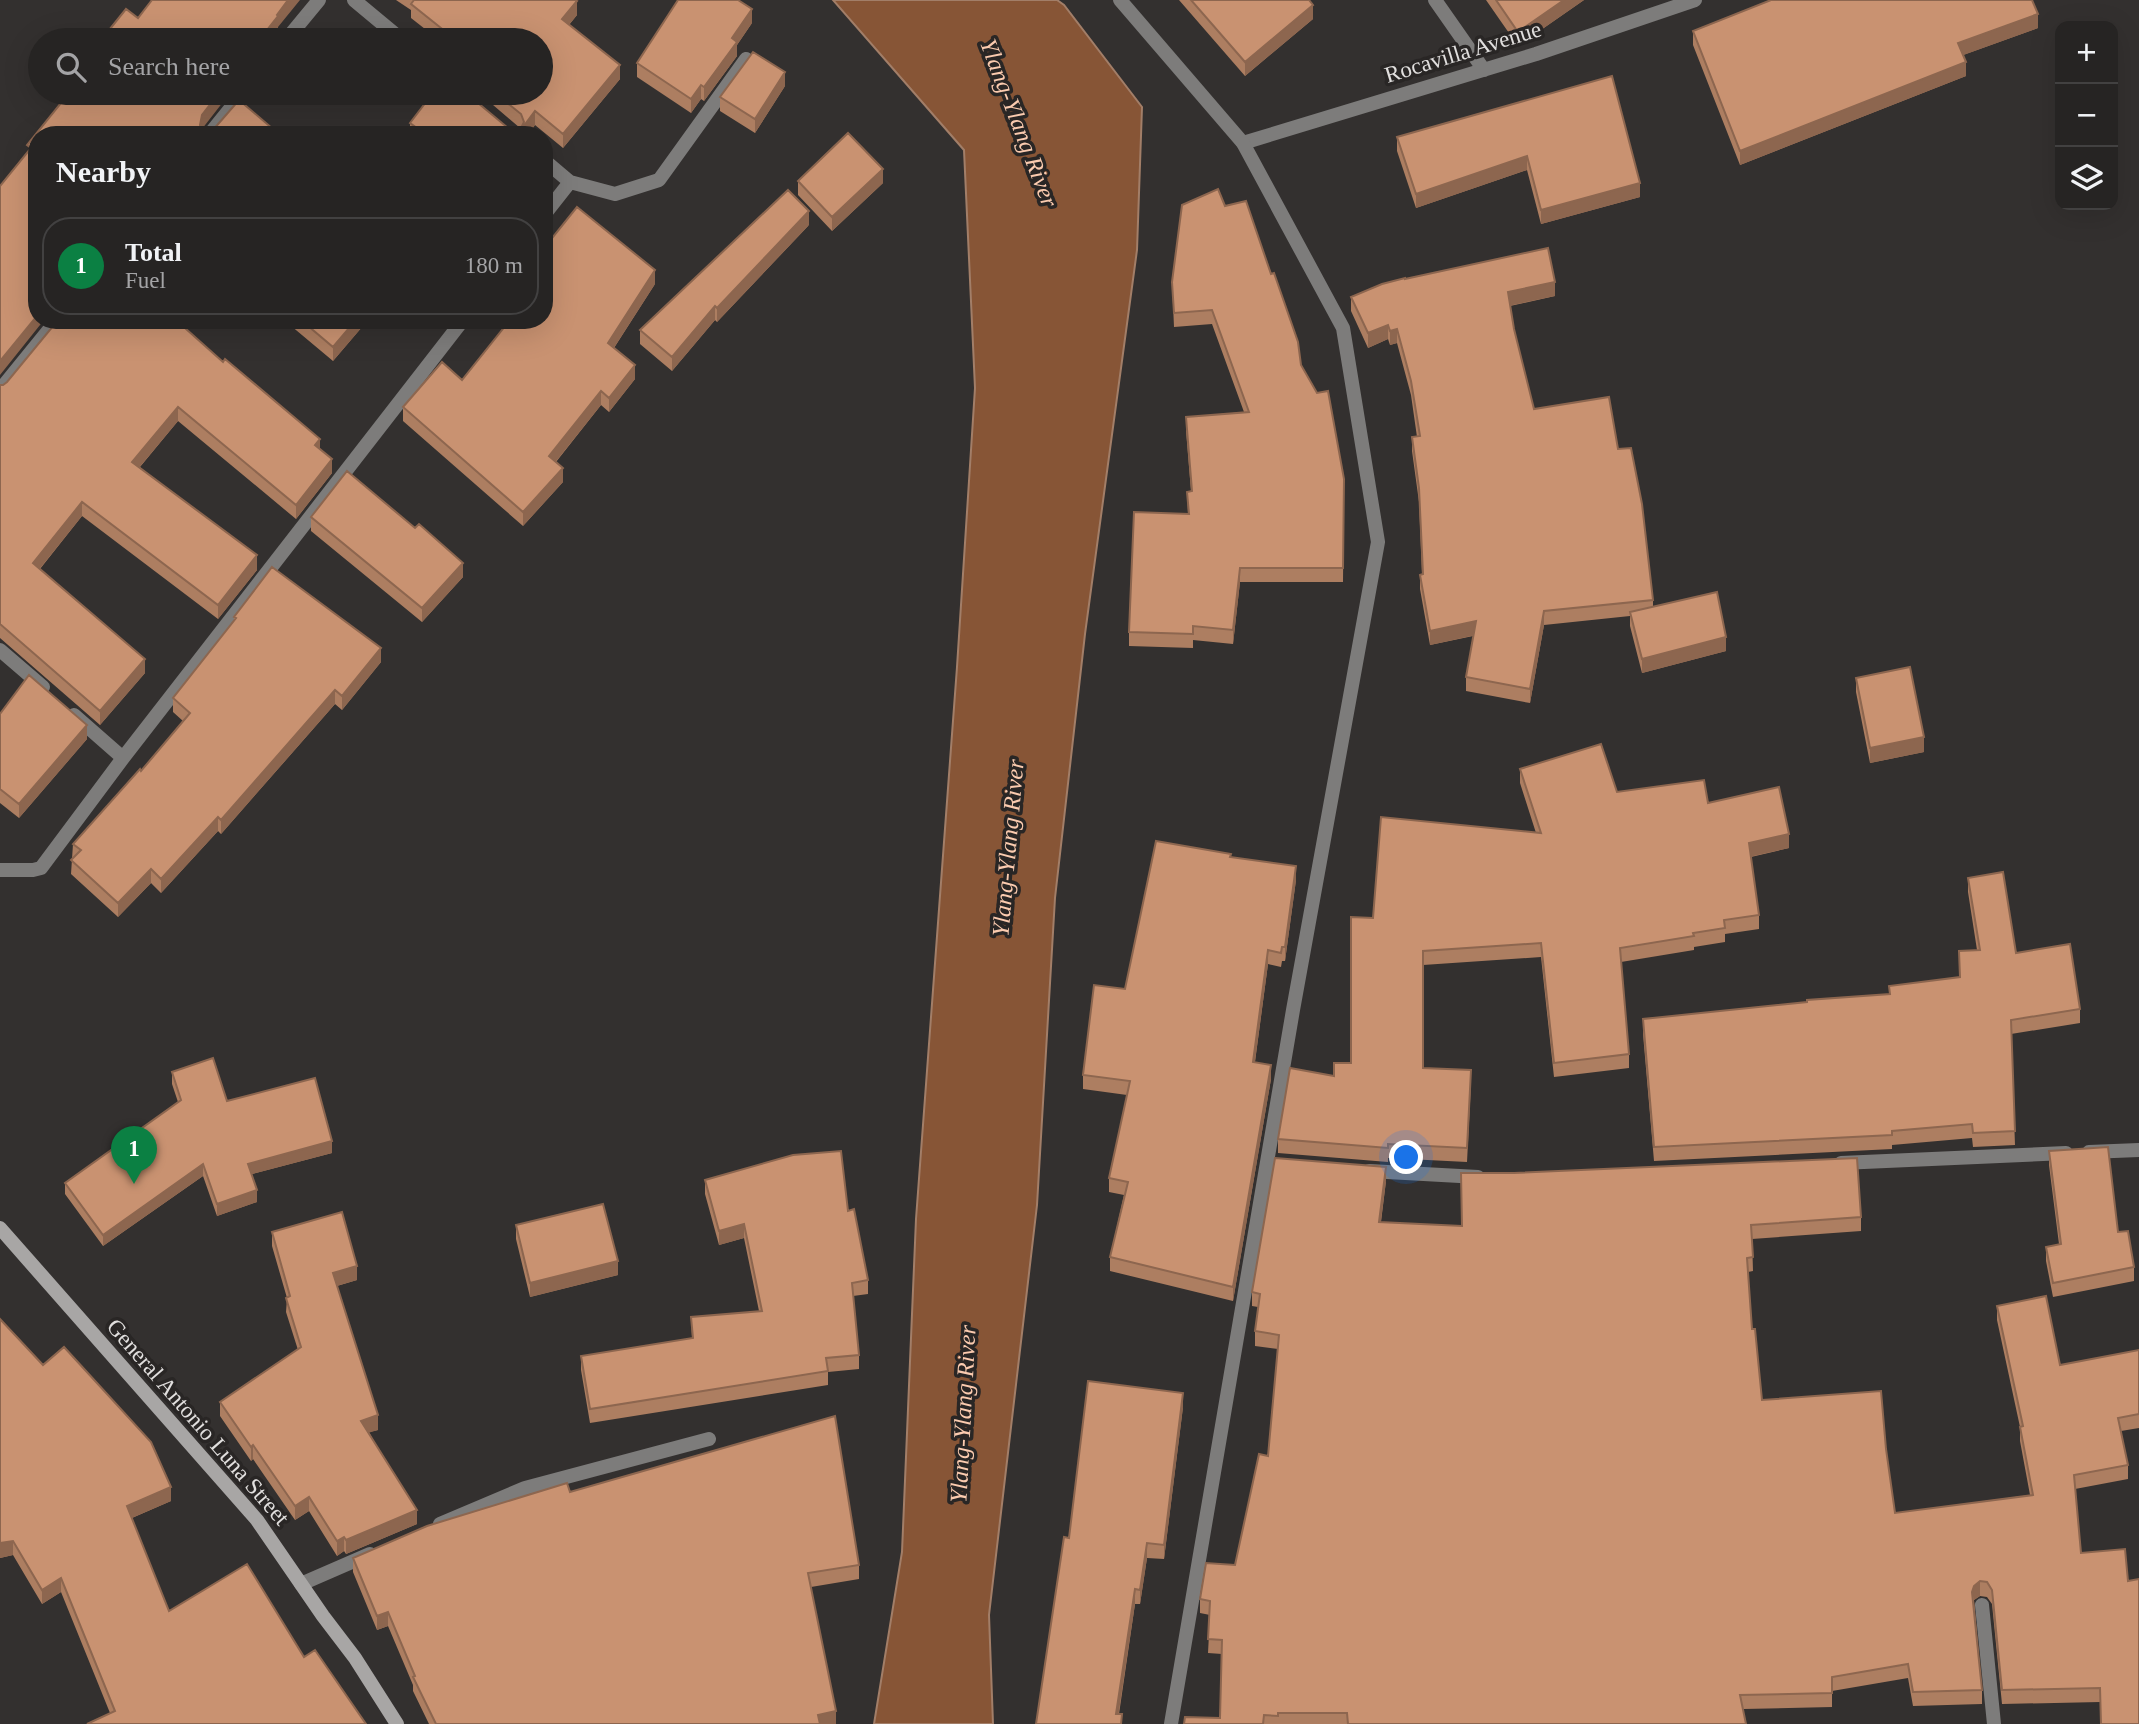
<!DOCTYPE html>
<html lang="en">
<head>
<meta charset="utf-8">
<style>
	body { margin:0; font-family:"Times New Roman",serif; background:#2e2c2b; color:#f1f3f6 }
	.controls { position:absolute; right:21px; top:21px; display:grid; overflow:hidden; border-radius:14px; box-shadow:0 7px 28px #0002 }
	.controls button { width:63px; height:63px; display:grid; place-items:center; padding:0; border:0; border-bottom:2px solid #424141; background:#262423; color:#f1f3f6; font:35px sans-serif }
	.you { position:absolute; left:1407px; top:1158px; width:24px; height:24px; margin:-18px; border:5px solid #fff; border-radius:50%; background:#1a73e8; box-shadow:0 0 0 10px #1a73e833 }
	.badge { display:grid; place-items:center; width:46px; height:46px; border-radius:50%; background:#0b8043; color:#fff; font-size:23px; font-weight:700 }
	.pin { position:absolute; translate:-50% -58px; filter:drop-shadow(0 2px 4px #0008) }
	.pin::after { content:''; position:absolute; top:37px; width:24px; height:21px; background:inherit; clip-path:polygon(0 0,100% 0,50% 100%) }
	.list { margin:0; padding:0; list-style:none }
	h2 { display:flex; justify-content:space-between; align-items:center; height:91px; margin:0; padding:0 28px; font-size:30px }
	h2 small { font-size:23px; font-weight:400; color:#a4a4a6 }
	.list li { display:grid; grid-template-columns:46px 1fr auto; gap:21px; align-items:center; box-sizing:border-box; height:98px; margin:0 14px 14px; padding:0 14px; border:2px solid #424141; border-radius:28px }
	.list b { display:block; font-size:26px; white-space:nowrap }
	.list p { margin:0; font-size:23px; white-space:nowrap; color:#a4a4a6 }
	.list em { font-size:23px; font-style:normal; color:#a4a4a6 }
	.icon { flex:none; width:38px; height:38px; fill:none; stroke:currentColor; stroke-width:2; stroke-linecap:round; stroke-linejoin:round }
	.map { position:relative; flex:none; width:2139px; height:1724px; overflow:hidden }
	.search { position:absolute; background:#262423; box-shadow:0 7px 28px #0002; left:28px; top:28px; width:525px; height:77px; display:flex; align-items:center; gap:18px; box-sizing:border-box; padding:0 24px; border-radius:38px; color:#a4a4a6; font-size:26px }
	.panel { position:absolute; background:#262423; box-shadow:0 7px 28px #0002; left:28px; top:126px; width:525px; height:203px; border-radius:28px }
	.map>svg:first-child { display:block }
	.water { fill:#875536; stroke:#a27e68; stroke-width:2 }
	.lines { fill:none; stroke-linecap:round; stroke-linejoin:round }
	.minor { stroke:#7d7c7b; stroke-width:14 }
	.tertiary { stroke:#7d7c7b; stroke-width:14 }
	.secondary { stroke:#a8a6a5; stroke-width:14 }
	.wall { fill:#ad7e61 }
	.shaded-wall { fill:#8d664f }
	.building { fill:#c99271; stroke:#8d664f; stroke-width:2 }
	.labels { text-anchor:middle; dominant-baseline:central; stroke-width:7; stroke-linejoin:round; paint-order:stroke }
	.street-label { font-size:23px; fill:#e1dfde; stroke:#292625 }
	.water-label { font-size:24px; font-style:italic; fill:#fbcbaf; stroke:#292625 }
</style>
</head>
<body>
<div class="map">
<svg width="2139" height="1724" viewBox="0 0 2139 1724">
	<rect width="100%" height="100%" fill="#33302f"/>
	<path class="water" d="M833,0h224l7,5 78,102 -5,143 -52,384 -30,264 -18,307 -48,410 4,109h-119l28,-172 14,-333 41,-552 18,-279 -11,-238z"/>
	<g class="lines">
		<path class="minor" d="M354,0l48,40
			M1435,0l49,70
			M286,40l33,-40
			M209,135l34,-42
			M1243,143l293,-89 159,-54
			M544,160l26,22
			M544,215l26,-33 45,12 44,-14 87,-121
			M0,390l57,-70
			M0,650l43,37
			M74,715l49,43
			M0,870h33l8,-2 82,-110 340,-438
			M2089,1152l50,-2
			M1841,1163l225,-10
			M1369,1171l109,6
			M440,1524l85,-36 184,-49
			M301,1584l69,-30
			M1982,1605l12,119"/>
		<path class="tertiary" d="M1120,0l123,143 100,185 35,214 -85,468 -122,714"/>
		<path class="secondary" d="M0,1228l257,292 66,96 32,42 42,66"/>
	</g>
	<path class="wall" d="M396,0h179l2,15 -8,10 51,54 -57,69 -28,-23 -7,10h-118v-12l98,5 5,2 7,-2 -41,-35h62v-53h-102l-28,-22v-8z
		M1179,0h130l4,19 -68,57z
		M1486,0h98l-66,46z
		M752,23l-15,22v11l-33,45 -3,-2 -10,14 -54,-36v-14z
		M2038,28l-75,27 3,21 -226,89 -47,-120v-14z
		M1612,76l28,121 -99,27 -14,-54 -111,38 -19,-57v-14z
		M785,86l-30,47 -35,-22v-14z
		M798,181l85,2 -51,48 -34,-36z
		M1225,206l76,159 43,114 -1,103h-103l-7,62 -40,-4v8l-64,-2v-14l59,-118 -1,-22 4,-1 -5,-60v-14l58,-5 -32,-88 -38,3 -2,-45z
		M809,225l-92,97 -2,-2 -43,51 -32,-27v-14z
		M1405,279l150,17 -45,10 4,23 20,80 84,40 35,151v6l73,45 -84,22 -12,-47v-10l-86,9 -14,78 -64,-12v-14l7,-41 -43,9 -10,-56v-14l2,-1 -3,-72 -7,-51v-14h5l-6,-42 -14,-52 -7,2 -2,-6 -20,9 -17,-37v-14z
		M655,284l-41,64 21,31 -26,33 -8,-7 -45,57 7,20 -40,44 -120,-105v-14l59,-27 42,-53 -9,-7h49z
		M58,320l262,129 12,24 -36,46 -118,-98 -38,46 117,103 -39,49 -136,-103 -42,53 105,104 -45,52 -100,-87v-253h3l4,-3z
		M284,320h84l-35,41z
		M311,517l152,60 -41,45 -111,-91z
		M234,617l147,45 -39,48 -7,-6 -114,130 -3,-3 -57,62 -10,-10 -33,34 -47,-43 2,-30 68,-73 42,-50 -10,-9v-14l61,-77z
		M1856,678l68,74 -54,11 -14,-71z
		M0,714l87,25 -68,79 -19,-15z
		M1520,769l97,23 91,11 81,45 -38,9 8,58v14l-34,5v8l-31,5v3l-73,12 8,92v14l-75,9 -13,-120 -118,8v103l48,16 -4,78 -79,-4v4l-110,-9v-14l56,-63 17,-13 22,-145 163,-85 -16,-50z
		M1231,857l65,23 -11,81h-3l-1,6 -13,-3 -13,98 16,17 -38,222 -123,-30v-14l14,-62 -15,-3v-14l18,-83 -44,-6v-14l42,-86z
		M1968,878l48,75 64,56v14l-69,11 4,111 -42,2 -1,-9 -80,7v4l-238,12 -11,-127v-15l246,-25v-8l70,-9v-26l18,-1 -9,-58z
		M172,1072l55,29 105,52 -80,21 5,28 -40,14 -14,-40 -100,70 -38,-52v-11l113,-81 -6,-18z
		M2049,1151l69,81 16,35v14l-81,16 -7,-36v-14l13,-3 -10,-79z
		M705,1180l143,31 20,69v14l-15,2 6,59v14l-31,3v13l-238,38 -9,-53v-14l111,-18 -1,-21 68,-6 -15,-73 -25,7 -14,-51z
		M1386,1181l-5,41 81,4 399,-9v14l-109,8 1,32 -5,1 4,57 10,71 124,49 9,64 135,-18 -10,-54v-14l-23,-107v-14l63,59 79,-15v78l-18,3 7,34v14l-53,10 6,64 44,-4 -25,153 -98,2 -10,-100 -5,-7 -7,-1 -6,4 8,90v14l-69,2 -5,-28 -76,13v16l-89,2 3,15h-562l36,-6 2,-64 -14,-1 2,-38 -10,-2v-14l35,-34 33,-109 10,-107 -23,-3v-15l3,-24 -6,-1v-14z
		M516,1225l102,50 -88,22 -14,-58z
		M272,1232l85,48 -20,6 41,144 -9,2 48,92 -71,30 -2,-3 -7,5 -28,-45 -14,9 -42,-61 -2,2 -31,-45v-14l78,-52 -12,-38 1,-14 -15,-52z
		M0,1319l171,182 -39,17 37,93 135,46 62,67 -256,-11 -49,-121 -19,12 -29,-49 -13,3z
		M1183,1407l-19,152 -17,-1 -7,46h-5l-16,110 3,10h-86l33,-186z
		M570,1492l289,73v14l-48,8 25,137h-407l-16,-33v-6l-25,-59 -11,4 -24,-58v-14z"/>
	<path class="shaded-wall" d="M288,0h12l-22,27v3l-8,10h-11l18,-25z
		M1564,0h20l-66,46v-14z
		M577,1v14l-15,18v-14z
		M1313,5v14l-68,57v-14z
		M752,9v14l-15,22v11l-33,45v-14l28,-49z
		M2038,14v14l-80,29v-14z
		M1966,62v14l-226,89v-14z
		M620,65v14l-57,69v-14z
		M785,72v14l-30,47v-14z
		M701,85v14l-10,14v-14z
		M219,93h11l-28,36 -2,-4 2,-10z
		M535,111v14l-7,10h-11z
		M1527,156v14l-111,38v-14z
		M883,169v14l-51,48v-14z
		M1640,183v14l-99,27v-14z
		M809,211v14l-92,97v-14z
		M655,270v14l-47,73v-14z
		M1555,282v14l-47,10v-14z
		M715,306v14l-43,51v-14z
		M37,316v4h7l-44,55v-14z
		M356,320h12l-35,41v-14z
		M1388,325v14l-20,9v-15z
		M1397,329v14l-7,2v-14z
		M635,365v14l-26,33v-14z
		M601,391v14l-52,65v-14z
		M178,407v14l-46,55v-14z
		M320,439v14l-5,-8z
		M332,459v14l-36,46v-14z
		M563,468v14l-40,44v-14z
		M82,502v14l-49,61v-14z
		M257,555v15l-39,49v-14z
		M463,563v14l-41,45v-14z
		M1240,568v14l-7,62v-14z
		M1544,611v14l-14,78v-14z
		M1476,621v14l-46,10v-14z
		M1726,637v14l-84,22v-14z
		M381,648v14l-39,48v-14z
		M145,659v14l-45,52v-14z
		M335,690v14l-114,130v-14z
		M87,725v14l-68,79v-14z
		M1924,737v15l-54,11v-15z
		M218,817v14l-57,62v-14z
		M1789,834v14l-40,9v-14z
		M1296,866v14l-11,81v-14z
		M151,869v14l-33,34v-14z
		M1268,950v14l-15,112v-14z
		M1271,1065v14l-38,222v-14z
		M332,1141v12l-84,22v-11z
		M203,1164v12l-100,70v-11z
		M1386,1167v14l-7,55v-14z
		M257,1190v12l-40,14v-12z
		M744,1224v14l-25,7v-14z
		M618,1261v14l-88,22v-14z
		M357,1266v14l-24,7v-14z
		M1183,1393v14l-19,152v-14z
		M378,1415v15l-17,5v-14z
		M253,1445v14l-2,2v-14z
		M171,1487v14l-44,19v-14z
		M309,1497v14l-14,9v-14z
		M417,1510v14l-71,30v-14z
		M344,1537v14l-7,5v-15z
		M13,1541v14l-13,3v-15z
		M1147,1543v15l-7,46v-14z
		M61,1578v14l-19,12v-14z
		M1980,1581v15l-6,4 -2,-8 2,-6z
		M1135,1589v15l-18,120 -1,-10z
		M388,1612v14l-11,4v-14z
		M836,1711v13h-18v-9z"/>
	<path class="building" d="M152,0h136l-11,15 1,1 -19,24h-158l25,-31 12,9z
		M414,0h161l2,1 -15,18 58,46 -57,69 -28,-23 -18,24h-99l3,-4 -11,-8 23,-30h33l42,35 5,2 8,-2 3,-6 -3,-8 -26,-21h46v-53h-85l-45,-36z
		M678,0h60l14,9 -20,29 5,4 -33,45 -3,-2 -10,14 -54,-36z
		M1191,0h118l4,5 -68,57z
		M1496,0h68l-46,32z
		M1771,0h261l6,14 -80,29 8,19 -226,89 -47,-120z
		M753,52l32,20 -30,47 -35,-22z
		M1612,76l28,107 -99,27 -14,-54 -111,38 -19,-57z
		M69,93h150l-17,22 -2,10 7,5h6l26,-30 41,35h-243v181l-37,45v-175l31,-38 -4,-3z
		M848,133l35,36 -51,48 -34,-36z
		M1218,189l7,17 21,-5 25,73 3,-1 24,69 3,23 16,28 11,-2 16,88 -1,89h-103l-7,62 -40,-4v8l-64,-2 5,-120 55,2 -2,-22 5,-1 -6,-74 63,-5 -37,-102 -38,3 -2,-31 10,-77z
		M788,190l21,21 -92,97 -2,-2 -43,51 -32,-27z
		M577,207l78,63 -47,73 27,22 -26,33 -8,-7 -52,65 14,12 -40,44 -120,-105 39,-45 20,18 48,-60h34v-72z
		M1548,248l7,34 -47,10 6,37 20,80 75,-12 9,52 13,-1 11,56 11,96 -109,11 -14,78 -64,-12 10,-56 -46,10 -10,-56 3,-1 -4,-86 -7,-51 8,-1 -9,-55 -14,-52 -7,2 -2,-6 -20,8 -17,-36 31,-13 23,-6v1z
		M58,320h118l47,42 2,-3 95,80 -5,6 17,14 -36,46 -118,-98 -46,55 125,93 -39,50 -136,-103 -49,61 112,96 -45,52 -100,-87v-239h3l4,-3z
		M301,320h55l-23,27z
		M347,471l68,57 4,-4 44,39 -41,45 -111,-91z
		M272,567l109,81 -39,48 -7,-6 -114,130 -3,-3 -57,62 -10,-10 -33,34 -47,-43 10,-10 -8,-6 67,-75 1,2 49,-58 -17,-15 63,-80 -2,-1z
		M1717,592l9,45 -84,22 -12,-47z
		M1910,667l14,70 -54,11 -14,-70z
		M29,675l58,50 -68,79 -19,-15v-75z
		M1601,744l16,48 87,-12 4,23 71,-16 10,47 -40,9 10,72 -35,5 1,8 -32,5 1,3 -74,12 9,106 -75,9 -13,-120 -118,8v117l48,2 -4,78 -79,-4v4l-110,-9 12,-71 44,8v-13h17v-146l22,1 8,-101 160,16 -21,-64z
		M1156,841l75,13 -1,3 66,9 -11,81h-3l-1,6 -13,-3 -15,112 18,3 -38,222 -123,-30 18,-75 -19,-4 21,-97 -47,-6 11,-90 31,4z
		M2003,872l13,81 54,-9 10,65 -69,11 4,111 -42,2 -1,-9 -80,7v4l-238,12 -11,-128 164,-17v-2l83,-6 -1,-8 71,-9 -1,-26 21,-1 -12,-72z
		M213,1058l14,43 88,-23 17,63 -84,23 9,26 -40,14 -14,-40 -100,71 -38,-52 116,-83 -9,-28z
		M2108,1147l10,85 10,-1 6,36 -81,16 -7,-36 15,-3 -12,-93z
		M841,1151l7,60 6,-2 14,71 -16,3 7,72 -33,3 2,13 -238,38 -9,-53 112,-18 -2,-21 71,-6 -18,-87 -25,7 -14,-51 88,-25z
		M1275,1158l111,9 -7,55 83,4 -1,-53h53l343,-15 4,59 -110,8 2,32 -6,1 5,71h3l7,71 119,-9 5,58 9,64 138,-18 -13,-68 3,-1 -26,-120 49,-10 14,69 79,-15v64l-21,4 10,47 -54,10 7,78 44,-4 3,32 11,-2v145h-38l-1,-36 -98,2 -10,-100 -5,-8 -7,-1 -6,5 -2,6 10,98 -69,2 -5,-28 -76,13v16l-92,2 6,29h-398l-1,-11h-69v3l-14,-1 -1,9h-79l1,-7 35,1 2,-78 -14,-1 2,-38 -10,-2 6,-36 29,2 24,-111 9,2 11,-121 -24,-4 5,-37 -8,-2z
		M603,1204l15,57 -88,22 -14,-58z
		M342,1212l15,54 -24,7 45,142 -17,6 56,89 -71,30 -2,-3 -7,4 -28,-44 -14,9 -42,-61 -2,2 -31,-45 81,-55 -15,-49 4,-2 -18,-64z
		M0,1319l43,46 21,-18 87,95 20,45 -44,19 42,105 78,-47 57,93 11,-7 51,74h-279l28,-13 -54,-133 -19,12 -29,-49 -13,2z
		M1088,1381l95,12 -19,152 -17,-2 -7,47 -5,-1 -19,125h6l-1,10h-85l28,-187 5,1z
		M835,1416l24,149 -51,8 28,138 -18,4 2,9h-384l-23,-47 2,-1 -27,-64 -11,4 -24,-58 74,-32 140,-43 3,9z"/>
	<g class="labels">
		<g class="street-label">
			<text transform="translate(1463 52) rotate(-17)">Rocavilla Avenue</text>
			<text transform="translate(198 1422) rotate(49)">General Antonio Luna Street</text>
		</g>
		<g class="water-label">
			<text transform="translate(1019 123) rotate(69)">Ylang-Ylang River</text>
			<text transform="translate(1008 848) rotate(-85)">Ylang-Ylang River</text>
			<text transform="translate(963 1414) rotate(-87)">Ylang-Ylang River</text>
		</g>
	</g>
</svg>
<div class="controls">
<button>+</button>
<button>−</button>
<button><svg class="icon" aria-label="layers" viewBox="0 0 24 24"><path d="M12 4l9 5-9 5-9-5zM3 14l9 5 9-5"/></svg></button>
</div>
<div class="you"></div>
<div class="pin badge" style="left:134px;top:1184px">1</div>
<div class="search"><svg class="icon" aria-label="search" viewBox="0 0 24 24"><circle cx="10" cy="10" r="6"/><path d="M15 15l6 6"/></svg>Search here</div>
<section class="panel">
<h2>Nearby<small></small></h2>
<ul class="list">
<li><span class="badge">1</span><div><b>Total</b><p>Fuel</p></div><em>180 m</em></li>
</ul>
</section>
</div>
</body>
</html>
